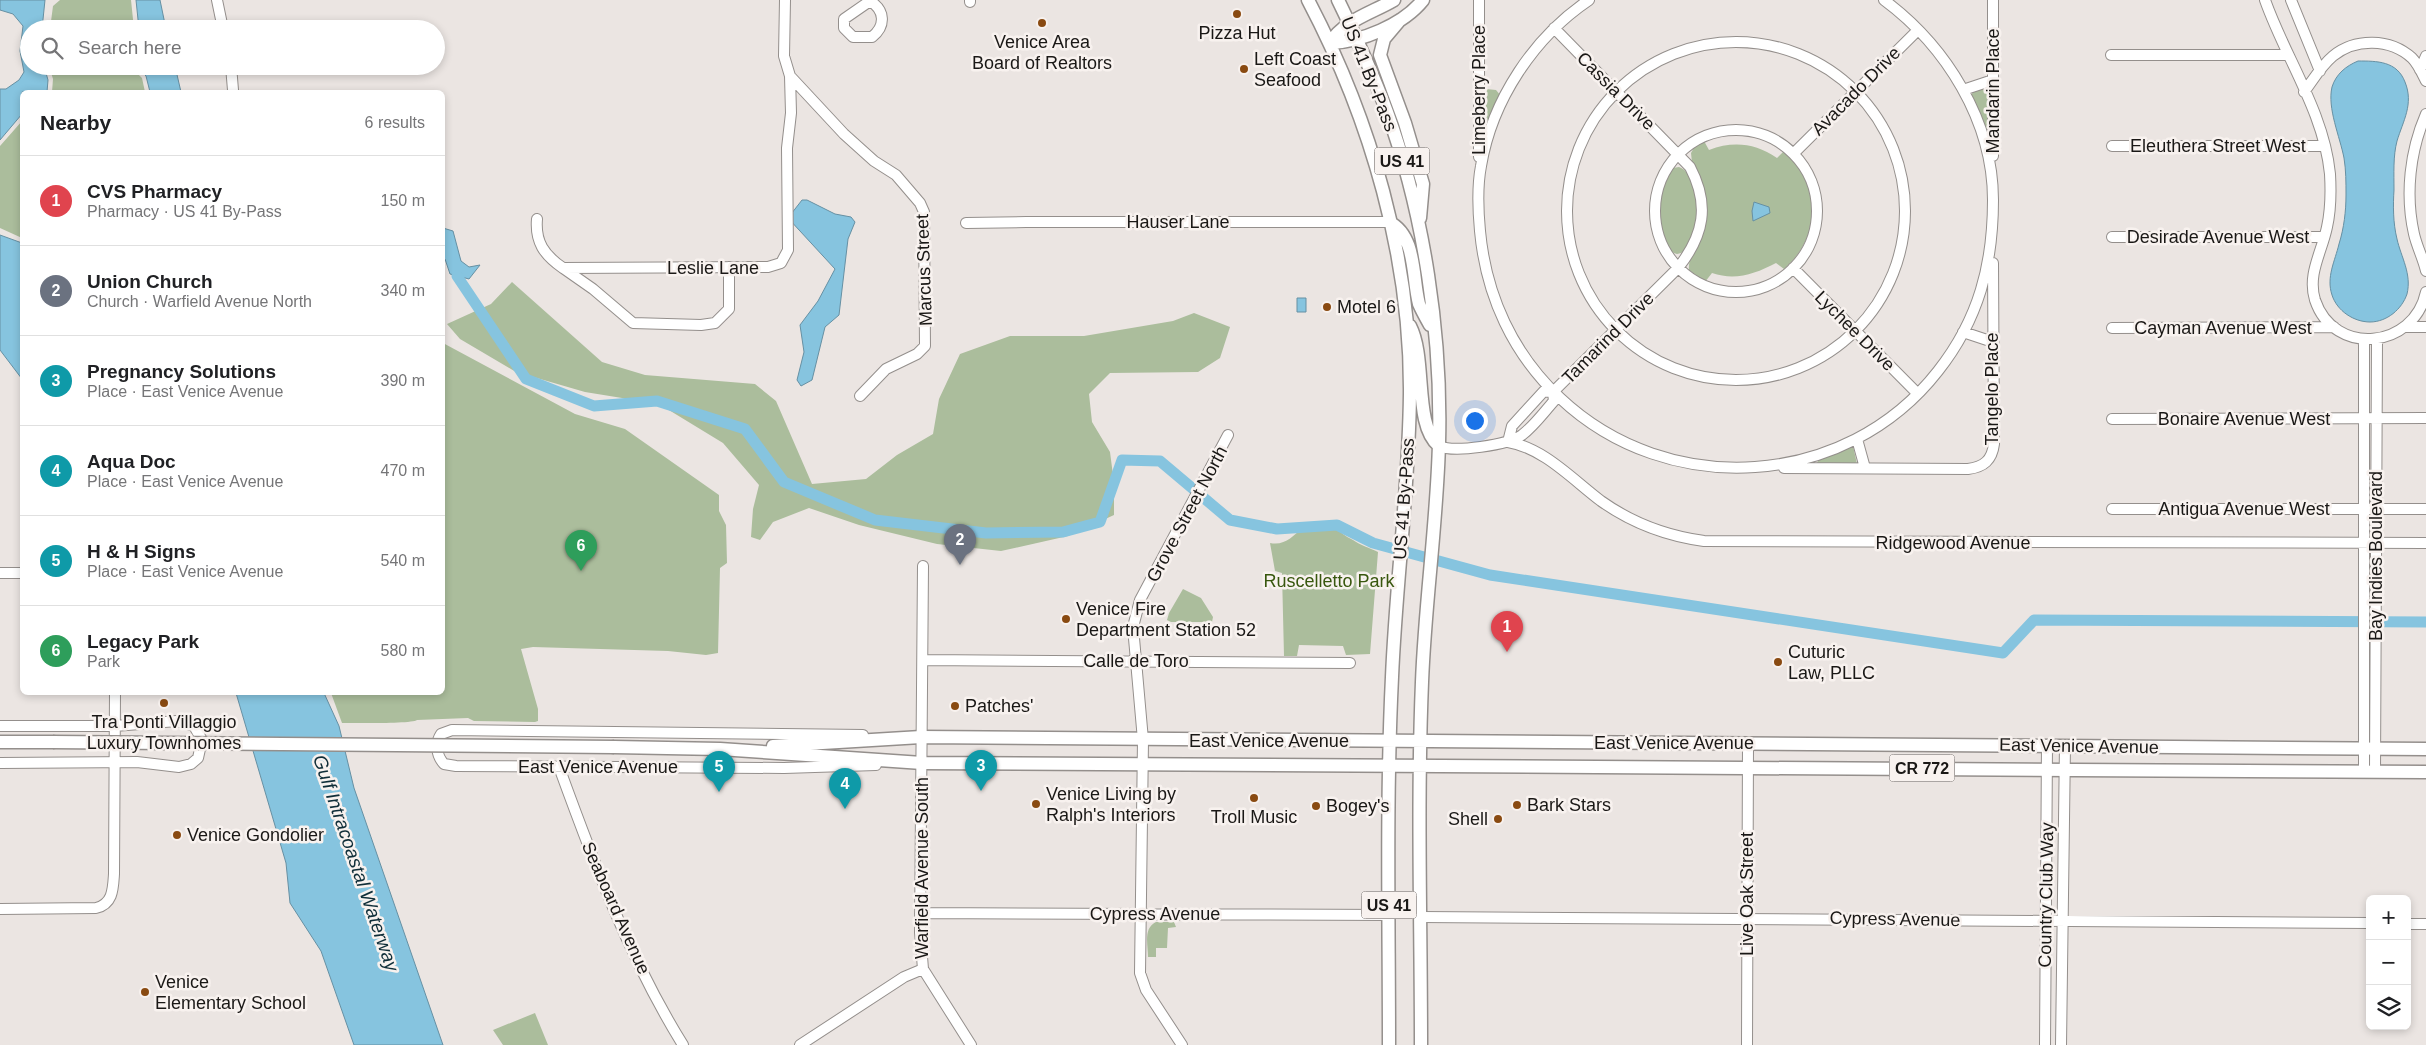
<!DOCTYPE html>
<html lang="en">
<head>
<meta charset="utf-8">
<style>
	body { margin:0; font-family:Arial,sans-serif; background:#f6f6f6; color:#202124 }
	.controls { position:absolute; right:15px; bottom:15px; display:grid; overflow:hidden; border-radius:8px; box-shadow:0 2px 8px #0003 }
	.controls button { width:45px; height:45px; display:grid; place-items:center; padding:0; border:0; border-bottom:1px solid #e0e0e0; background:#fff; color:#202124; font:25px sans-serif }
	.you { position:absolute; left:1474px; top:420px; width:18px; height:18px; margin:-12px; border:4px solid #fff; border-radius:50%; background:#1a73e8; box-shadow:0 0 0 8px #1a73e833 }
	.badge { display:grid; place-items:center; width:32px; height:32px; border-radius:50%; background:#894a11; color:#fff; font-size:16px; font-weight:700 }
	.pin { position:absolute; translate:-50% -41px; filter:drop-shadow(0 1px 2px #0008) }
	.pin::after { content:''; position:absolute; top:26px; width:18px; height:15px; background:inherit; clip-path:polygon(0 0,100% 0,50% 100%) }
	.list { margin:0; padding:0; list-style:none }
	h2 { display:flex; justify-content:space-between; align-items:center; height:65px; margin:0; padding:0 20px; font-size:21px }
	h2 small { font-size:16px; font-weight:400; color:#757577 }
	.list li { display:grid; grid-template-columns:32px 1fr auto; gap:15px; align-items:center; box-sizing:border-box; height:90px; padding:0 20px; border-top:1px solid #e0e0e0 }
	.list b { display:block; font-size:19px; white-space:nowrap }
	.list p { margin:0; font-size:16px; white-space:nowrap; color:#757577 }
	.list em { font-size:16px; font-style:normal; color:#757577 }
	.icon { flex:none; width:28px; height:28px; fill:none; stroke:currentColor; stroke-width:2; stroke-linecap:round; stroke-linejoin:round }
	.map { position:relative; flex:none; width:2426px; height:1045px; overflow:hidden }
	.search { position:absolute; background:#fff; box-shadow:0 2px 8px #0003; left:20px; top:20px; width:425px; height:55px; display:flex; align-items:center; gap:12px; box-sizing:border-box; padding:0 18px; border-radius:28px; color:#757577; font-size:19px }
	.panel { position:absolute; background:#fff; box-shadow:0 2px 8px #0003; left:20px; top:90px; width:425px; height:605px; border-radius:8px }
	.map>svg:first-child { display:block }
	.green { fill:#abbd9c }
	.water { fill:#86c4df; stroke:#6690a3 }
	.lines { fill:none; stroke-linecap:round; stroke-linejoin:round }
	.canal { stroke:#86c4df; stroke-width:11 }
	.minor-casing { stroke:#948f8c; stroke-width:12 }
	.major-casing { stroke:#948f8c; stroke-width:15 }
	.minor { stroke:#fff; stroke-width:10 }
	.major { stroke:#fff; stroke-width:12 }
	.major-bridge-casing { stroke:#948f8c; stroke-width:15; stroke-linecap:butt }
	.major-bridge { stroke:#fff; stroke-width:12 }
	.poi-dot { fill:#894a11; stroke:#f8f2ef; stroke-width:2 }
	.labels { text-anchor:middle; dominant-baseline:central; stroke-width:5; stroke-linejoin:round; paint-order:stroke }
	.shield { fill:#f8f2ef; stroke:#5d5957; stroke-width:1 }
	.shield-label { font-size:16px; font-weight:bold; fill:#1a1816 }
	.poi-label { font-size:18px; fill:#1a1816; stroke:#f8f2ef; text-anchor:start }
	.street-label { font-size:18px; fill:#1a1816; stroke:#f8f2ef }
	.park-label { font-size:18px; fill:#38570e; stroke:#f8f2ef }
	.water-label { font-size:19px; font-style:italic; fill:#0f2e39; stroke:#f8f2ef }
</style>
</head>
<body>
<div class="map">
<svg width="2426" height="1045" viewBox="0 0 2426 1045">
	<rect width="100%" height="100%" fill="#ebe5e2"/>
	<path class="green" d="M60,0h71l3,29h-84l3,-23z
		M49,66h87v6l6,6 3,14h-93l1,-13z
		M1985,87l3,2 -1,45 -16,-37 2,-6z
		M1486,89l10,1 5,6 -17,38v-44z
		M22,121v117l-22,-10v-82z
		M1704,141l5,9c24,-9 46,-7 68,8l8,-8c36,35 37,86 -1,119l-8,-6c-21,11 -41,18 -64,10l-7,9 -16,-12c-2,-16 16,-31 17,-48 0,-23 -14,-46 -15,-69l4,-7z
		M1679,167c26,9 22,85 -2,87 -26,-8 -21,-70 -4,-86z
		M512,282l90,80 43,13 110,9 21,17 36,83 54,-5 31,-24 36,-21 6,-35 21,-45 50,-18h74l89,-15 21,-8 36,14 -10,31 -22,14 -88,1 -21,21 3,28 18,30 4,31v32l-46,21 -67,15 -64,-7 -78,-19 -50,-17 -36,14 -13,18 -9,-3 2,-28 6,-24 -36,-42 -64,-39 -74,-12 -69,-20 -56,-33 -13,-15 44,-20z
		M443,343l132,71 50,15 94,66v16l7,14 1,38 -7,5 -2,85 -12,2 -38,-4 -135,-4 -12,2 17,60v12l-3,1 -61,-1 -6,-3 -51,2c-5,4 -63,3 -75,3l-11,-30 111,-1z
		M1853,446l4,18 -40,-1 2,-4z
		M1314,523c20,-1 23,9 39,17 7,5 17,8 25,12l-8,102 -24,1 -3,-9 -44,-1 -2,11h-13l-2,-83 -7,-2 -5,-28c15,3 23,-7 32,-15 3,-2 9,-4 12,-5z
		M1183,589l18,9 12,19 -1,5h-41l-4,-2 2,-7z
		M1156,922h18l2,5 -8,1 -1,20h-11v9h-8c0,-12 -5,-29 8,-35z
		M535,1013l13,32h-45l-10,-15z"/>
	<path class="water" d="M0,0h45l-3,29h-13v37h15l4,14 -1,12h-25v22l-22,26v-51h6l13,-9 5,-8 -4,-21 3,-25 -10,-12 -13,-4z
		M136,0h24l6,29h-27z
		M2358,61c19,0 39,0 47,21 9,22 -2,39 -8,59 -4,15 -3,33 -3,49 -1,15 -1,33 3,49 4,18 15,35 10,55 -5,15 -20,28 -37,28 -16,0 -33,-11 -38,-27 -6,-18 3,-34 7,-51 5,-16 7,-33 7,-49 0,-12 0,-25 -2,-37 -4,-21 -17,-50 -12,-71 4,-13 14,-21 26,-26z
		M140,66h35l6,26h-31l-4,-16 -6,-6z
		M802,200h5l28,14 16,3 4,5 -7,17 -9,76 -14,12 -13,53 -11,6 -4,-6 7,-28 -4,-27 18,-24 17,-32 -47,-51z
		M1754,202l15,5 1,6 -17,8 -1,-10z
		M443,228l10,3 8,30 8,6 11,-2 -11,14 -19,-5 -5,-15h-2z
		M0,235l22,8v136l-22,-29z
		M1297,298h9v14h-9z
		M236,693h88l15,33 15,62 89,257h-89l-33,-94 -31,-48 -4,-40z"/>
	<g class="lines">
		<path class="canal" d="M457,276l69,103 68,27 63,-5 88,28 39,53 91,38 111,13 77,-1 37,-10 22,-62 38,1 70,59 47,9 60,-4 36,18 117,32 513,78 31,-33 392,2"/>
		<g class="minor-casing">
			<path id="minor" d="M217,0l6,29
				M970,0v2
				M1479,0v157
				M1589,0c-55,37 -97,100 -108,166 -4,21 -3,44 -1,65 6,65 33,123 80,167 108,102 286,91 378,-27 41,-52 55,-107 55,-171 0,-79 -47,-154 -109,-200
				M2265,0c20,57 59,112 65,174 1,17 1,35 -3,53 -5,25 -20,47 -12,73 19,57 99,49 111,-8
				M2291,0l29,71
				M870,1c15,9 16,25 2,36h-19l-9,-9v-9z
				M1567 211a169 169 0 1 1 338 0a169 169 0 1 1-338 0Z
				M2111,55h177
				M231,66l2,24
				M2420,70l6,-14
				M790,76l54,58 30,27 22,14 24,28 4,9 1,134 -8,8 -31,15 -26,27
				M1963,90l30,-10
				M2304,92c9,-12 17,-26 29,-36 22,-18 57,-18 79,2 6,6 10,15 14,23
				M2426,114c-16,37 -21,80 -12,120 3,13 9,24 12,37
				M1655 211a81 81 0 1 1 162 0a81 81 0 1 1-162 0Z
				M2112,146h213
				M1794,153l124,-123
				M1993,156v-156
				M537,219c-2,23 7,36 26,49l205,-1 13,-4 7,-13 -1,-102 4,-35 -1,-37 -6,-20 1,-56
				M966,223l60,-1h363
				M2112,237h212
				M563,268l30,21 40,34 68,2 14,-2 14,-14v-42
				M1793,268l124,125
				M2404,327h22
				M2112,328l222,-1
				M1963,332l30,10
				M2112,419l314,-1
				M1857,439l8,29
				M1508,442c36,6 65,38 93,59 31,22 66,35 103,40l722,2
				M1508,442l4,-16 32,-35 9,1
				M1439,446c15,7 69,-1 83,-11 12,-9 22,-23 32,-34l-1,-9 125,-124c26,-33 32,-63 12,-101l-136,-139
				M1784,468l184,1c16,-2 24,-9 26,-25l-1,-181
				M2112,509h314
				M923,566l-3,366 3,37 48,76
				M0,573h22
				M923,660l427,3
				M0,726h115l62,-5 17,5 8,14 -4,18 -7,6 -12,3 -42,-5 -137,1
				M863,735l-411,-5 -11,4c-6,9 -5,21 3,30l12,2 328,2 92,-3
				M559,767c35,96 70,191 124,278
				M2364,771v-432
				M2375,772l2,-433
				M0,909l96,-1c17,-4 17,-19 18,-34l1,-182
				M920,913l469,2
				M1421,917l949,6
				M2407,924h19
				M800,1045l104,-68 19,-8
				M1182,1045l-36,-55 -6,-17 3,-233 -10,-113 7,-27 88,-165
				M1747,1045l1,-302
				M2045,1045l2,-300
				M2061,1045l4,-300"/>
		</g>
		<g class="major-casing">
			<path id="major" d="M1308,0c63,120 103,258 102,394 -1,95 -14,188 -18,283 -6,122 -3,245 -3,368
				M1338,0c18,37 35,74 49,112 37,101 55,223 52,331 -2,80 -14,159 -17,239 -5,121 -1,242 -1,363
				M1400,20l-16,19 -4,16 25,68 18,61 -3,34
				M1330,43c31,-1 73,-18 93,-43
				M1330,43c14,-23 42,-30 64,-43
				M1389,222c28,14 23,56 30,82 3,7 7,14 11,21
				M1410,326c17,33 3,99 29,120
				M0,742h53
				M773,746l148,-9 1505,12
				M614,747l106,2 202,14 1504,9"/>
		</g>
		<use href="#minor" class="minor"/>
		<use href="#major" class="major"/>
		<g class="major-bridge-casing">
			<path id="major-bridge" d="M53,742l561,5"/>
		</g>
		<use href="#major-bridge" class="major-bridge"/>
	</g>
	<g class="poi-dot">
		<circle cx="1237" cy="14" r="5"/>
		<circle cx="1042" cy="23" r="5"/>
		<circle cx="1244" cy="69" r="5"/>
		<circle cx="1327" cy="307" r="5"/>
		<circle cx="1066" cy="619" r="5"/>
		<circle cx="1778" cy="662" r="5"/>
		<circle cx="164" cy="703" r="5"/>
		<circle cx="955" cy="706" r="5"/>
		<circle cx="1254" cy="798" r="5"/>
		<circle cx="1036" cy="804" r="5"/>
		<circle cx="1517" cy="805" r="5"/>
		<circle cx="1316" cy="806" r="5"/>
		<circle cx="1498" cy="819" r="5"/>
		<circle cx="177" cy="835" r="5"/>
		<circle cx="145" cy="992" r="5"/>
	</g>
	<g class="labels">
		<g class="shield">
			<rect x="1374.5" y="147.5" width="55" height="27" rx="4"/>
			<rect x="1889.5" y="754.5" width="65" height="27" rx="4"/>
			<rect x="1361.5" y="891.5" width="55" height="27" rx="4"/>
		</g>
		<g class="shield-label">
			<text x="1402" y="161">US 41</text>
			<text x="1922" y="768">CR 772</text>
			<text x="1389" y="905">US 41</text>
		</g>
		<g class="poi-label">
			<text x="1237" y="33" text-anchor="middle">Pizza Hut</text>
			<text x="1042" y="42" text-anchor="middle">Venice Area<tspan x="1042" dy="21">Board of Realtors</tspan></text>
			<text x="1254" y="59">Left Coast<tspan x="1254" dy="21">Seafood</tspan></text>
			<text x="1337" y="307">Motel 6</text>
			<text x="1076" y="609">Venice Fire<tspan x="1076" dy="21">Department Station 52</tspan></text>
			<text x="1788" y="652">Cuturic<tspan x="1788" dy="21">Law, PLLC</tspan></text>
			<text x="965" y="706">Patches'</text>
			<text x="164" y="722" text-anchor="middle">Tra Ponti Villaggio<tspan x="164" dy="21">Luxury Townhomes</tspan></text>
			<text x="1046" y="794">Venice Living by<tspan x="1046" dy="21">Ralph's Interiors</tspan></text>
			<text x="1527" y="805">Bark Stars</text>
			<text x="1326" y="806">Bogey's</text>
			<text x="1254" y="817" text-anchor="middle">Troll Music</text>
			<text x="1488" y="819" text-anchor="end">Shell</text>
			<text x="187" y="835">Venice Gondolier</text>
			<text x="155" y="982">Venice<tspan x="155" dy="21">Elementary School</tspan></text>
		</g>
		<g class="street-label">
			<text transform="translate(1369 74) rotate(68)">US 41 By-Pass</text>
			<text transform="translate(1479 90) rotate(-90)">Limeberry Place</text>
			<text transform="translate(1616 91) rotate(45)">Cassia Drive</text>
			<text transform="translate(1856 91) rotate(-45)">Avacado Drive</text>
			<text transform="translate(1993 91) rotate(-90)">Mandarin Place</text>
			<text x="2218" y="146">Eleuthera Street West</text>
			<text x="1178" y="222">Hauser Lane</text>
			<text x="2218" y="237">Desirade Avenue West</text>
			<text x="713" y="268">Leslie Lane</text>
			<text transform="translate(924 270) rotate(-92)">Marcus Street</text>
			<text x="2223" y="328">Cayman Avenue West</text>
			<text transform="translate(1855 331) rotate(45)">Lychee Drive</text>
			<text transform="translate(1608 338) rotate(-45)">Tamarind Drive</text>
			<text transform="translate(1992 389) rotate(-90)">Tangelo Place</text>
			<text x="2244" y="419">Bonaire Avenue West</text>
			<text transform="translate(1404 499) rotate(-86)">US 41 By-Pass</text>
			<text x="2244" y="509">Antigua Avenue West</text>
			<text transform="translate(1187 514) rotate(-62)">Grove Street North</text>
			<text x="1953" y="543">Ridgewood Avenue</text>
			<text transform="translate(2376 556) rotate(-90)">Bay Indies Boulevard</text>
			<text x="1136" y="661">Calle de Toro</text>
			<text x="1269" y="741">East Venice Avenue</text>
			<text x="1674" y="743">East Venice Avenue</text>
			<text transform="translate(2079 746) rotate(1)">East Venice Avenue</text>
			<text x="598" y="767">East Venice Avenue</text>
			<text transform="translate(922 868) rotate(-90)">Warfield Avenue South</text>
			<text transform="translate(1747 894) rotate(-90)">Live Oak Street</text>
			<text transform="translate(2046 895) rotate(-89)">Country Club Way</text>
			<text transform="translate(616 908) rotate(66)">Seaboard Avenue</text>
			<text x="1155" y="914">Cypress Avenue</text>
			<text transform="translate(1895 919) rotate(1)">Cypress Avenue</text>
		</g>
		<g class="park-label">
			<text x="1329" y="581">Ruscelletto Park</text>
		</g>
		<g class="water-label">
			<text transform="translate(356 863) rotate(71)">Gulf Intracoastal Waterway</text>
		</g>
	</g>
</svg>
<div class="controls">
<button>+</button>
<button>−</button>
<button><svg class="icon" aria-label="layers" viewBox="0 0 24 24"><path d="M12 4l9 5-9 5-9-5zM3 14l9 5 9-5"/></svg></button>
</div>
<div class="you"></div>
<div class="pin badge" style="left:1507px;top:652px;background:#e0444e">1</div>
<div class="pin badge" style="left:960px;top:565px;background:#6b7280">2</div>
<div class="pin badge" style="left:981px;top:791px;background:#0f9aa8">3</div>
<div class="pin badge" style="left:845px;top:809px;background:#0f9aa8">4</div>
<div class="pin badge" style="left:719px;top:792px;background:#0f9aa8">5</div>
<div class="pin badge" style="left:581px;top:571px;background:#2e9e5b">6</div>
<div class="search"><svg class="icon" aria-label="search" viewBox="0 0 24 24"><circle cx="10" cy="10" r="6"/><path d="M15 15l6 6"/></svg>Search here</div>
<section class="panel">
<h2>Nearby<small>6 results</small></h2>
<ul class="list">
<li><span class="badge" style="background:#e0444e">1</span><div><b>CVS Pharmacy</b><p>Pharmacy · US 41 By-Pass</p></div><em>150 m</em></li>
<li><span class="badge" style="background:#6b7280">2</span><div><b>Union Church</b><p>Church · Warfield Avenue North</p></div><em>340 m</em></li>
<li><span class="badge" style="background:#0f9aa8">3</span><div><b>Pregnancy Solutions</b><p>Place · East Venice Avenue</p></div><em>390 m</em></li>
<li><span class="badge" style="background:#0f9aa8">4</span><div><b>Aqua Doc</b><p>Place · East Venice Avenue</p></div><em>470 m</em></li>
<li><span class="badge" style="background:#0f9aa8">5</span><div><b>H &amp; H Signs</b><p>Place · East Venice Avenue</p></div><em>540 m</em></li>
<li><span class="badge" style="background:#2e9e5b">6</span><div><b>Legacy Park</b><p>Park</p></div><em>580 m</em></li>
</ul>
</section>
</div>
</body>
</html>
